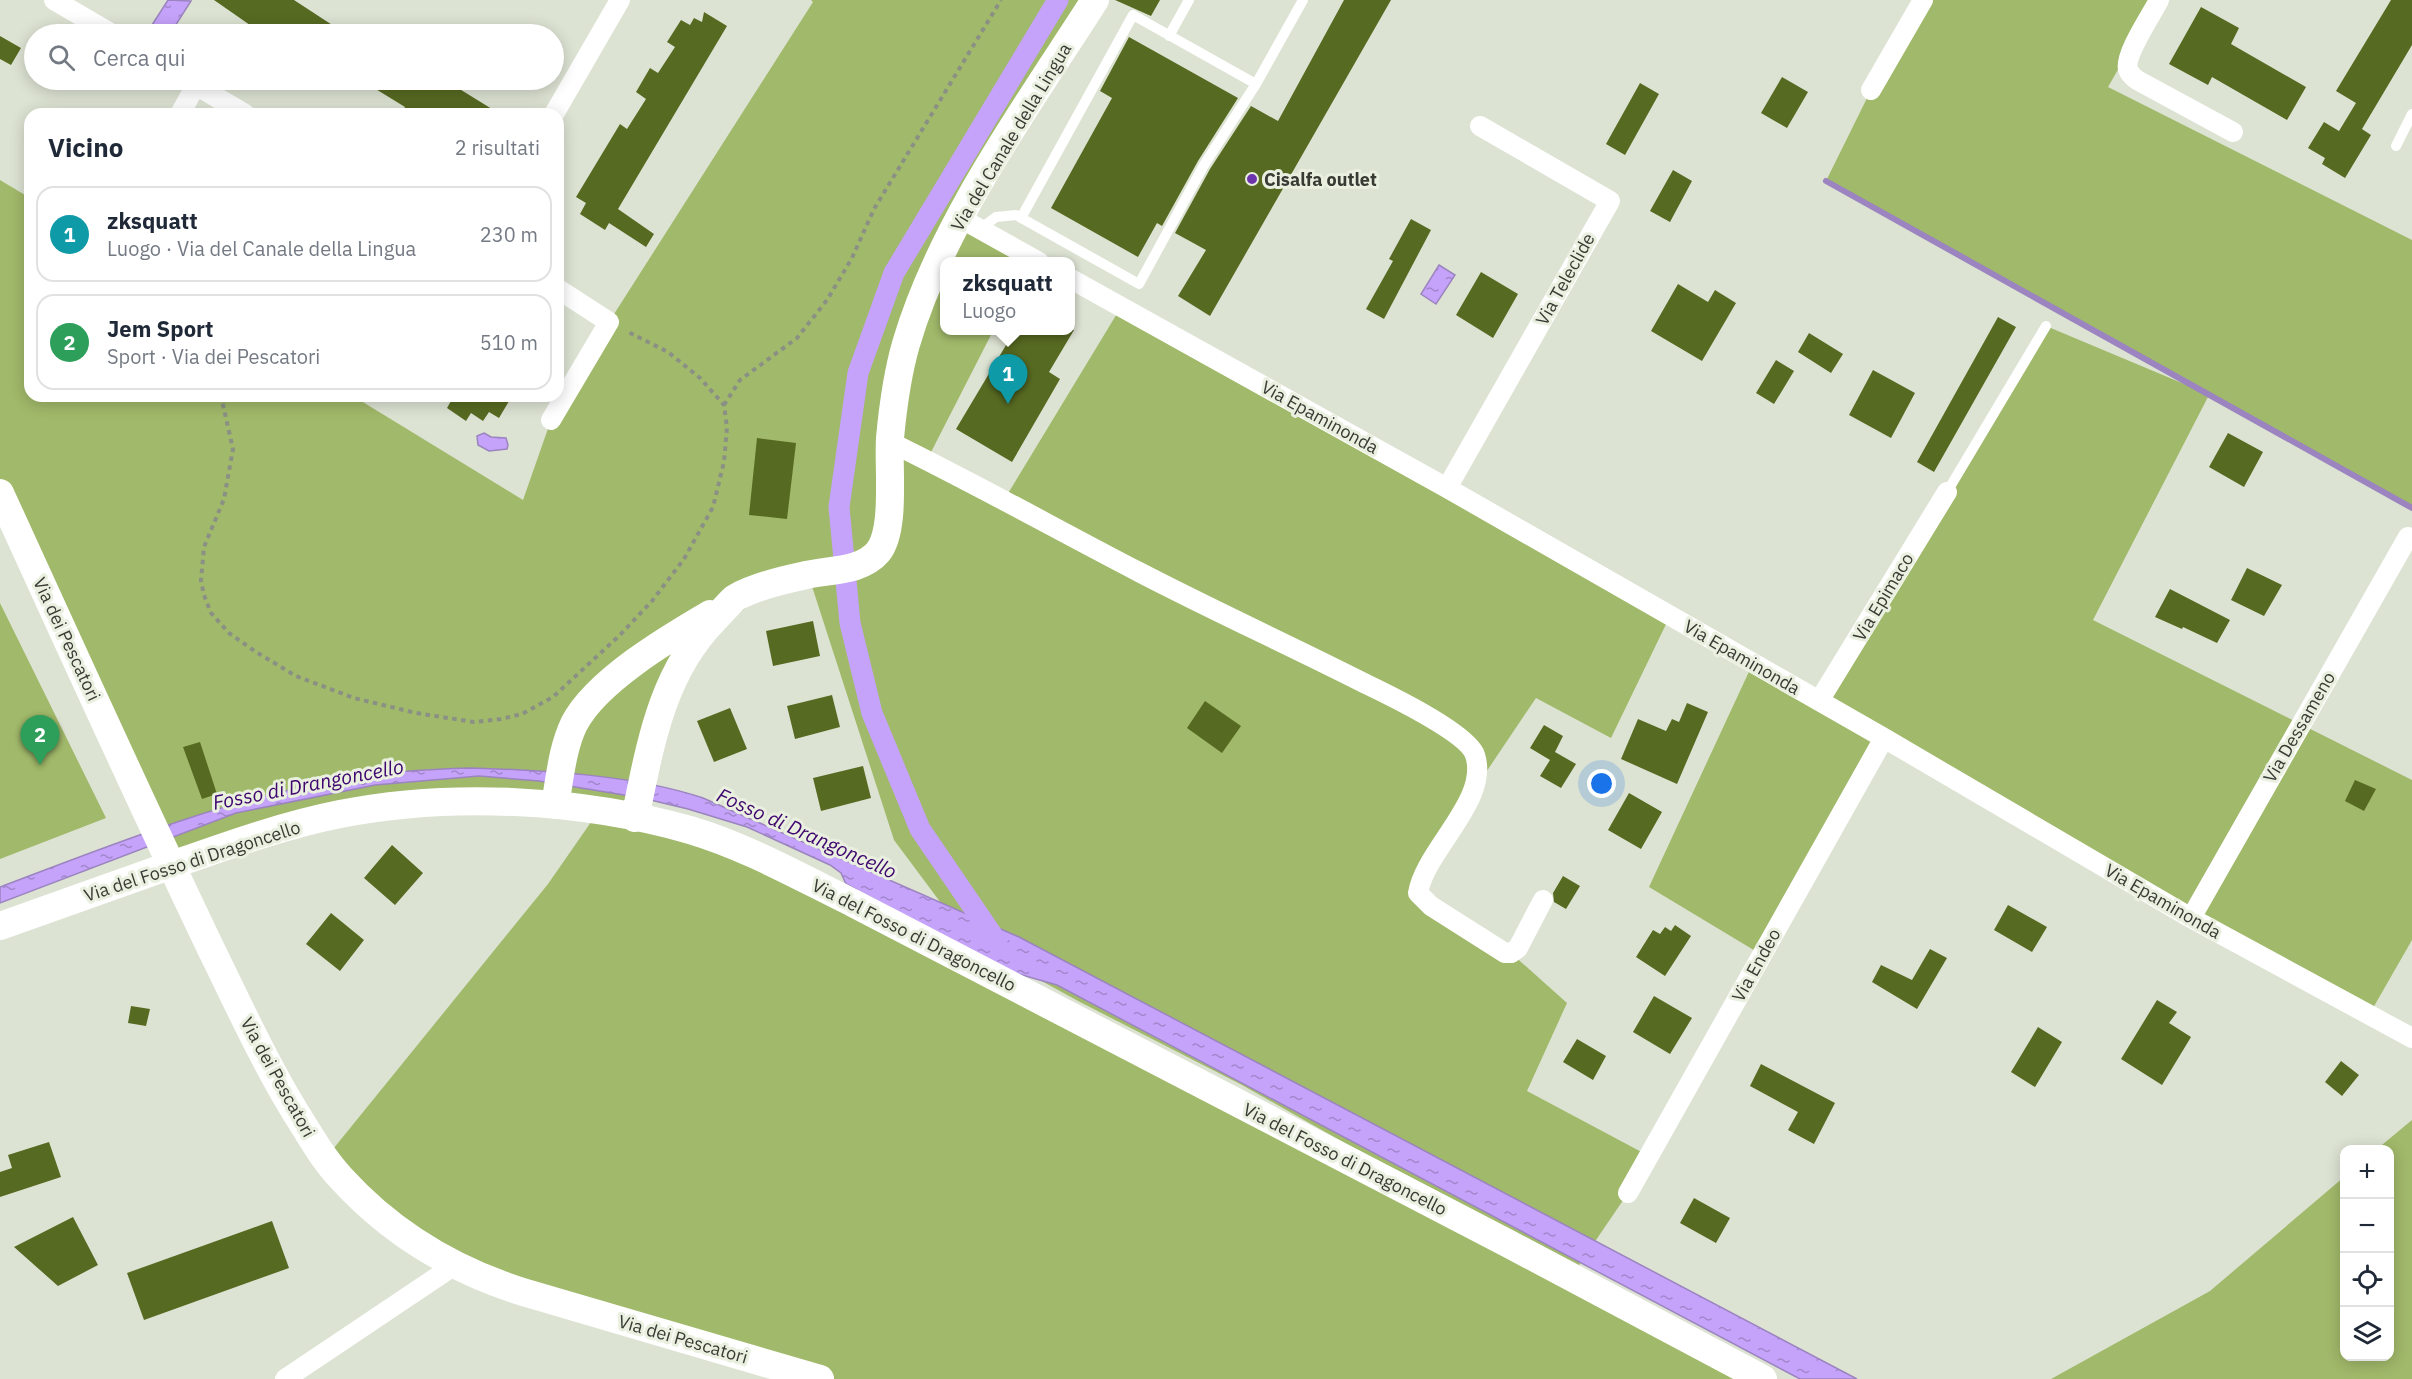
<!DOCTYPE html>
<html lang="it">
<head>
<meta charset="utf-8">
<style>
	body { margin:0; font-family:"IBM Plex Sans",sans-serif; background:#f6f6f7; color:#1f2937 }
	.controls { position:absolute; right:18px; bottom:18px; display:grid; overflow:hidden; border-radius:12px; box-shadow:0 3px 15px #0003 }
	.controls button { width:54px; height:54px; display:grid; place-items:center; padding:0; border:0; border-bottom:2px solid #e0e1e3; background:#fff; color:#1f2937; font:30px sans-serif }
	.you { position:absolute; left:1602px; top:784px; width:21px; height:21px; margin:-15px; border:4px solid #fff; border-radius:50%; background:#1a73e8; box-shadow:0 0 0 9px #1a73e833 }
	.badge { display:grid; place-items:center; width:39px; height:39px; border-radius:50%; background:#6c35ab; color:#fff; font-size:20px; font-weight:700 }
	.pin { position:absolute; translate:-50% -50px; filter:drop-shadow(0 2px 3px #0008) }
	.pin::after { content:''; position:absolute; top:32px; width:21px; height:18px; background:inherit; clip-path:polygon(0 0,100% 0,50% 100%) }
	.popup { position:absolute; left:940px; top:257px; width:135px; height:78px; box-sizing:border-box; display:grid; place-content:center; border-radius:12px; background:#fff; filter:drop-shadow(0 2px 4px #0005); font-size:20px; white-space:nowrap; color:#747a83 }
	.popup b { font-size:22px; color:#1f2937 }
	.popup::after { content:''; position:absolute; left:50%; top:100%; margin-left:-12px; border:12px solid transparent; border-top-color:#fff }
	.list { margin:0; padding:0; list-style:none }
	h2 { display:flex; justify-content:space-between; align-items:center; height:78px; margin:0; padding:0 24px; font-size:26px }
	h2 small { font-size:20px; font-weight:400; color:#747a83 }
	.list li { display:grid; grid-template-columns:39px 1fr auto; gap:18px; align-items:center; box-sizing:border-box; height:96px; margin:0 12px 12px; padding:0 12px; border:2px solid #e0e1e3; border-radius:18px }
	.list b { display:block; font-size:22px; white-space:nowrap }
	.list p { margin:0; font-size:20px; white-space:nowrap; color:#747a83 }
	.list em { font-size:20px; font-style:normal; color:#747a83 }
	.icon { flex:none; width:33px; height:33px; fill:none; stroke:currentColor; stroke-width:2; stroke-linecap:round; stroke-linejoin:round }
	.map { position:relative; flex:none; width:2412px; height:1379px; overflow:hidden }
	.search { position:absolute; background:#fff; box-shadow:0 3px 15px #0003; left:24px; top:24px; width:540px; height:66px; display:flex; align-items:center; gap:15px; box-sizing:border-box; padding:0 21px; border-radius:33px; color:#747a83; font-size:22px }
	.panel { position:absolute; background:#fff; box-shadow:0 3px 15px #0003; left:24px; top:108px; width:540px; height:294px; border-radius:18px }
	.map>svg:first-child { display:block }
	.grass { fill:#a1b96a }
	.water { fill:url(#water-ripples); stroke:#9b84bf; stroke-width:1.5 }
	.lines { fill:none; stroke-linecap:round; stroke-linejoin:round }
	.stream { stroke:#9b84bf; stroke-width:6 }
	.canal { stroke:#c5a3fa; stroke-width:21 }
	.building { fill:#576a21 }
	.path { stroke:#8b9084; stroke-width:4; stroke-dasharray:4.5 4.5; stroke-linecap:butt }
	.lane { stroke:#fff; stroke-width:10 }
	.street { stroke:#fff; stroke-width:20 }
	.secondary { stroke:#fff; stroke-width:28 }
	.poi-dot { fill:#6c35ab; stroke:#eaf0e0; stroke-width:2 }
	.labels { text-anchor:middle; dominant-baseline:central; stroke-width:6; stroke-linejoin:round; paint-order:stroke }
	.street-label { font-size:18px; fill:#383b34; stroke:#eaf0e0 }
	.poi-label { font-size:18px; font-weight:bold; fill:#383b34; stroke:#eaf0e0; text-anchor:start }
	.water-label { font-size:20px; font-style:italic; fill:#3e056e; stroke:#eaf0e0 }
</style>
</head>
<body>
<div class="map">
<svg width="2412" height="1379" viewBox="0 0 2412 1379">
	<defs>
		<pattern id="water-ripples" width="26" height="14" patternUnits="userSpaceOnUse" patternTransform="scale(1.5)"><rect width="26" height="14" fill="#c5a3fa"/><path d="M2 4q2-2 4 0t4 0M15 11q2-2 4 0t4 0" fill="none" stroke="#a186cb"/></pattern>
	</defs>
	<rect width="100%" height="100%" fill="#dde3d3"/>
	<path class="grass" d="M811,0h280l-131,218 69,43 -84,1v68l48,1 -66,129 77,40 117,-193 549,309 -59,122 -75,-40 -64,95 -50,106 89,54 56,50 -40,88 122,65 -21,37 -49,72 -236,-123 -101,-57 -162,-83 -110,-60 -76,-102 -86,-266 -20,5 -93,64 -58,167 -194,-8 -272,63 -171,-372v-313l30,18v198h323l170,104 28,-80 58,-98 204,-320z
		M1923,0h235l-50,87 304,153v268l-203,-113 -116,225 319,160v160l-43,75 -485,-277 -122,217 -113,-68 104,-224 66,38 227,-375 155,65 -375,-210 45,-91z
		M0,603l106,215 -106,41z
		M598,812l91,18 1074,549h-971l-309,-101 -158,-119 223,-275z
		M2412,1120v259h-361l159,-88 134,-114v179h46v-206l-13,-1z"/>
	<path class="water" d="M168,0l23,1 -21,33 -18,-9z
		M1439,265l16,10 -19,29 -15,-10z
		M484,433l7,4 15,1 2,7 -1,4 -18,2 -11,-6 -1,-9z
		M471,768c72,2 164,7 232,30l316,139 838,442h-57l-743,-394 -49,-14 -162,-87 -5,-11 -11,-8 -83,-38 -59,-18 -46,-11 -103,-17 -60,-5 -104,9 -139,28 -236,90v-16c111,-42 222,-87 339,-107 44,-8 88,-11 132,-12z"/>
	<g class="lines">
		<path class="stream" d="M1826,181l586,327"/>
		<path class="canal" d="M997,942l-77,-113 -48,-116 -22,-90 -11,-116 19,-134 36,-100 164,-273"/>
	</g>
	<path class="building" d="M214,0h80l52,34h-83z
		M1115,0h45l-9,16z
		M1344,0h47l-181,316 -32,-20 28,-46 -31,-17 35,-64 41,-63 27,15z
		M2391,0h21v45l-50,84 9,6 -26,43 -23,-14 3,-6 -17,-10 16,-26 15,9 17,-28 -20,-12z
		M2201,7l38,21 -8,16 75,43 -19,33 -75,-43 -4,8 -39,-21z
		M704,12l23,14 -109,183 36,25 -8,13 -37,-24 -4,7 -25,-16 6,-11 -10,-6 44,-73 7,5 19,-30 -10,-7 14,-24 8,5 17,-26 -8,-5 14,-22 9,5 4,-7 8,4z
		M0,36l21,12 -10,17 -11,-6z
		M1129,37l109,61 -40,63 -36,65 -5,-3 -19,34 -87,-49 61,-110 -12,-7z
		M1782,77l26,15 -21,36 -26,-15z
		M361,80h84l55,34h-99l4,-7z
		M1640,83l19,11 -34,61 -19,-11z
		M1673,170l19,11 -22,41 -20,-11z
		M1411,219l20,11 -47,89 -18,-10 27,-48 -4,-2z
		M1481,272l37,22 -25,44 -37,-23z
		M1678,284l30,18 7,-12 21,13 -34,58 -51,-30z
		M1998,317l18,10 -82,145 -17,-10z
		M1015,330h59l-25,42 11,7 -48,83 -56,-33z
		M1809,333l34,21 -12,19 -33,-21z
		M1776,360l18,11 -20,33 -18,-11z
		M1873,370l42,23 -24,45 -42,-23z
		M442,396h70l-13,22 -10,-6 -6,9 -12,-8 -5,8 -19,-13 4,-7z
		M2228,433l35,19 -19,35 -35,-20z
		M757,438l39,5 -9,76 -38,-4z
		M2247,568l35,17 -18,31 -33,-16z
		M2170,589l60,31 -13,23 -34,-16 -1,2 -27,-12z
		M813,621l7,35 -47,10 -7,-35z
		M832,695l8,32 -45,12 -8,-33z
		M1205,701l36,25 -19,27 -35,-25z
		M1687,703l21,9 -31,72 -56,-25 17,-40 28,12 6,-12 7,3z
		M730,708l17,41 -33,13 -17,-41z
		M1544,725l19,11 -8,16 21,12 -15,24 -21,-12 10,-16 -20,-12z
		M200,742l17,52 -15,5 -19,-52z
		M863,766l8,32 -50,13 -8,-33z
		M2355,780l21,9 -12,22 -19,-10z
		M1629,793l33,19 -21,37 -33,-19z
		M392,845l31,28 -28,32 -31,-27z
		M1563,876l17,10 -14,23 -12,-7 -1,-9z
		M2008,905l39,22 -15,25 -38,-22z
		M331,913l33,27 -24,31 -34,-27z
		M1675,925l16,11 -26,40 -29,-19 17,-27 7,4 5,-7 6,4z
		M1930,949l17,9 -30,51 -45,-27 9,-17 31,15z
		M1654,996l38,22 -22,36 -37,-22z
		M2157,1000l20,12 -8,11 22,14 -29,48 -41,-26z
		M131,1006l19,3 -4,17 -18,-3z
		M2038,1027l24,15 -27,45 -24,-15z
		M1577,1039l29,17 -13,24 -30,-18z
		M2341,1061l18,14 -17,21 -17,-14z
		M1761,1064l74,39 -21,41 -26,-14 10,-18 -48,-26z
		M49,1142l12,35 -61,20v-25l12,-4 -4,-13z
		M1694,1198l36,20 -14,25 -36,-20z
		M73,1217l25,48 -40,21 -44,-39z
		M272,1221l17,47 -145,52 -17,-47z"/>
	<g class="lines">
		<path class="path" d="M218,396l5,9 10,44 -9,50 -20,48 -3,34 3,14 7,18 18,20 27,19 40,24 58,22 62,15 58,9 27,-3 21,-5 31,-17 67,-62 32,-34 32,-42 29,-52 11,-45 3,-34 -3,-23 -24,-27 -32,-26 -42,-21
			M724,405l16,-25 57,-42 30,-38 25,-42 22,-49 127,-209"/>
		<path class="lane" d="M1169,36l20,-36
			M2396,146l16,-32
			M1021,218l112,-203 123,69 47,-84
			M980,229l16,-12 20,-2 123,69 65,-119 52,-81
			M1947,492l99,-166"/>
		<path class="street" d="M54,0l58,34
			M2159,0c-7,14 -35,55 -31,69 1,4 5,8 9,11l96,52
			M187,80l58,34
			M1871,90l52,-90
			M180,114l16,-29
			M554,114l66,-114
			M960,218l79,44
			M1071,279l376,209 437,250 307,180 221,120
			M551,420l58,-98 -51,-33
			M890,442c84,41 166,87 249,130 75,39 152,74 227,112 23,11 102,49 109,71 15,45 -50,95 -57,138l13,13 74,47h6l7,-5 25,-48
			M1447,488l163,-287 -130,-75
			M1819,701l128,-209
			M2191,918l217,-381
			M1628,1193l256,-455
			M285,1379l170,-114"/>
		<path class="secondary" d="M0,493c70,153 139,306 212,458 29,59 56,119 92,175 11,18 22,36 37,52 49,54 112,92 182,114l297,87
			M555,805c5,-27 7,-56 19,-81 22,-43 95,-86 136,-110
			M635,818c15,-71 26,-144 79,-198 7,-7 14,-16 21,-22 17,-10 48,-18 67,-22 25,-7 58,-3 76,-24 18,-22 10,-84 12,-114 3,-32 7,-63 16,-94 35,-120 122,-239 189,-344
			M0,926c55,-20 111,-39 166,-59 57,-20 114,-41 174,-53 111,-22 241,-15 350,16 57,17 108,46 161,72l658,342 254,135"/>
	</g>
	<circle class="poi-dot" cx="1252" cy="179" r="6"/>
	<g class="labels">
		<g class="street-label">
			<text transform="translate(1011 137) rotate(-59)">Via del Canale della Lingua</text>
			<text transform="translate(1565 279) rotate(-61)">Via Teleclide</text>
			<text transform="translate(1320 417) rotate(29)">Via Epaminonda</text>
			<text transform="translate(1883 597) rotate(-59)">Via Epimaco</text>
			<text transform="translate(67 639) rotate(65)">Via dei Pescatori</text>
			<text transform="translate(1742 657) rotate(30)">Via Epaminonda</text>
			<text transform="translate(2299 727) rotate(-60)">Via Dessameno</text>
			<text transform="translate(192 861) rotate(-18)">Via del Fosso di Dragoncello</text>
			<text transform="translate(2163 901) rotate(30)">Via Epaminonda</text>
			<text transform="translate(914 935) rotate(27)">Via del Fosso di Dragoncello</text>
			<text transform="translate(1756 965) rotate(-61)">Via Endeo</text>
			<text transform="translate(278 1077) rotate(61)">Via dei Pescatori</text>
			<text transform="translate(1345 1159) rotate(27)">Via del Fosso di Dragoncello</text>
			<text transform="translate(683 1339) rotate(16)">Via dei Pescatori</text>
		</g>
		<g class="poi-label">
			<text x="1264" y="179">Cisalfa outlet</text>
		</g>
		<g class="water-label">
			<text transform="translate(308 784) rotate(-11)">Fosso di Drangoncello</text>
			<text transform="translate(807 833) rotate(24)">Fosso di Drangoncello</text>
		</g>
	</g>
</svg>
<div class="controls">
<button>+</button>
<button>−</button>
<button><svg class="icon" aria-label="locate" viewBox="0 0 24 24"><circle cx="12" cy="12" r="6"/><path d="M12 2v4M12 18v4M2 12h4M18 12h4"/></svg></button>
<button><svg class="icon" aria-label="layers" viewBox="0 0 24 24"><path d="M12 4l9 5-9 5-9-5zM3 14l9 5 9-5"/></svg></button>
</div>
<div class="you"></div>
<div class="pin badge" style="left:1008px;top:404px;background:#0f9aa8">1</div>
<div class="popup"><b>zksquatt</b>Luogo</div>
<div class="pin badge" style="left:40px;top:765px;background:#2e9e5b">2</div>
<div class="search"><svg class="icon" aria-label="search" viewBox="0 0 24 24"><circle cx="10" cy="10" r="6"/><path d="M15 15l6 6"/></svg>Cerca qui</div>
<section class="panel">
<h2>Vicino<small>2 risultati</small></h2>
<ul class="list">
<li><span class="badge" style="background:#0f9aa8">1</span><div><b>zksquatt</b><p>Luogo · Via del Canale della Lingua</p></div><em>230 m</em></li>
<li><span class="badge" style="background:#2e9e5b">2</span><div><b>Jem Sport</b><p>Sport · Via dei Pescatori</p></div><em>510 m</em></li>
</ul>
</section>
</div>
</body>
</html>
